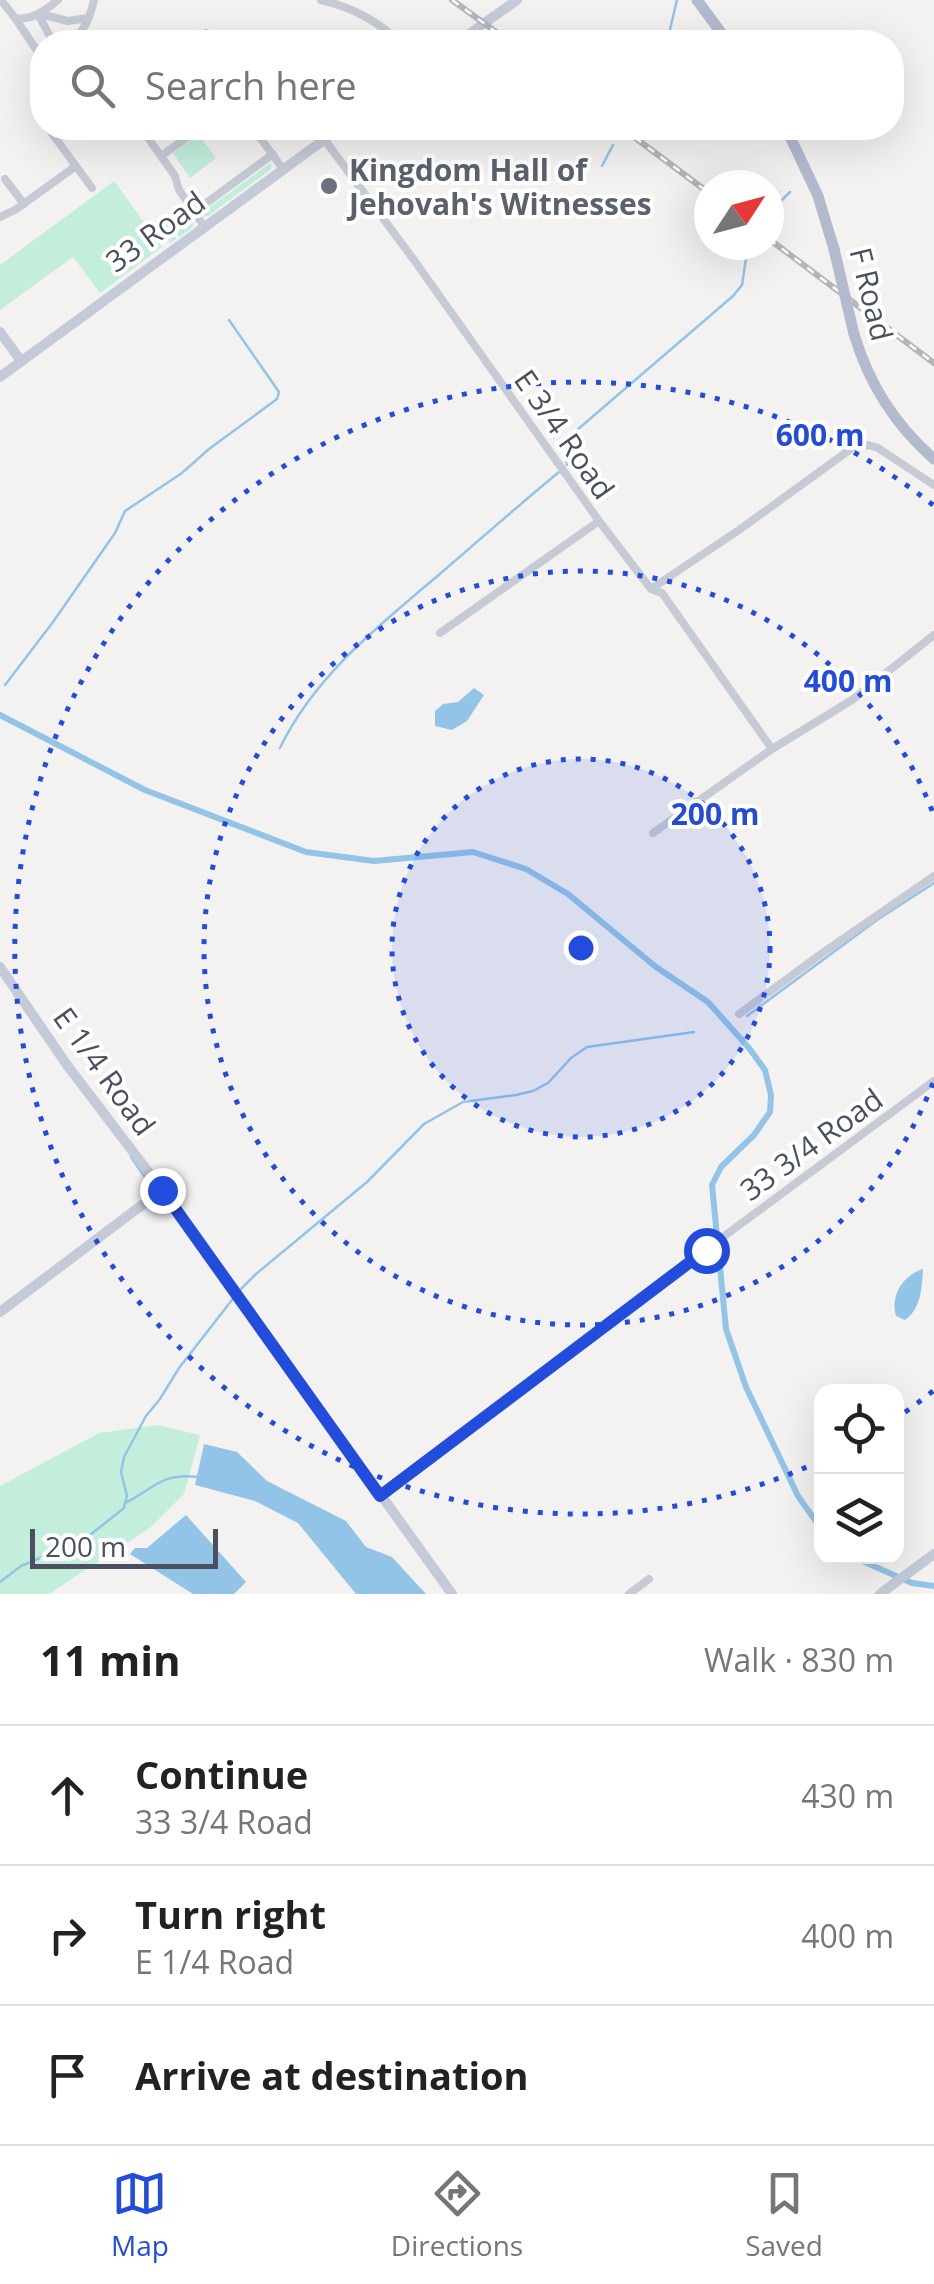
<!DOCTYPE html>
<html lang="en">
<head>
<meta charset="utf-8">
<style>
	body { margin:0; font-family:"Open Sans",sans-serif; background:#f2f2f2; color:#222 }
	.controls { position:absolute; right:30px; bottom:30px; display:grid; overflow:hidden; border-radius:20px; box-shadow:0 10px 40px #0002 }
	.controls button { width:90px; height:90px; display:grid; place-items:center; padding:0; border:0; border-bottom:2px solid #e0e0e0; background:#fff; color:#222; font:50px sans-serif }
	.compass { position:absolute; left:694px; top:170px; width:90px; height:90px; border-radius:50%; background:#fff; box-shadow:0 10px 40px #0002; rotate:54deg }
	.scale { position:absolute; left:30px; bottom:25px; width:188px; box-sizing:border-box; padding-left:10px; border:5px solid #4a505e; border-top:0; font-size:28px; line-height:35px; white-space:nowrap; color:#4a505e; -webkit-text-stroke:8px #fff; paint-order:stroke }
	.stop { position:absolute; width:30px; height:30px; margin:-22px; border:8px solid #224cdc; border-radius:50%; background:#fff }
	.stop.end { background:#224cdc; border-color:#fff; box-shadow:0 2px 10px #0008 }
	.list { margin:0; padding:0; list-style:none }
	h2 { display:flex; justify-content:space-between; align-items:center; height:130px; margin:0; padding:0 40px; font-size:42px }
	h2 small { font-size:32px; font-weight:400; color:#767676 }
	.list li { display:grid; grid-template-columns:65px 1fr auto; gap:30px; align-items:center; box-sizing:border-box; height:140px; padding:0 40px; border-top:2px solid #e0e0e0 }
	.list b { display:block; font-size:38px; white-space:nowrap }
	.list p { margin:0; font-size:32px; white-space:nowrap; color:#767676 }
	.list em { font-size:32px; font-style:normal; color:#767676 }
	.icon { flex:none; width:55px; height:55px; fill:none; stroke:currentColor; stroke-width:2; stroke-linecap:round; stroke-linejoin:round }
	.map { position:relative; flex:none; width:934px; height:1594px; overflow:hidden }
	.search { position:absolute; background:#fff; box-shadow:0 10px 40px #0002; left:30px; right:30px; top:30px; height:110px; display:flex; align-items:center; gap:25px; box-sizing:border-box; padding:0 35px; border-radius:40px; color:#767676; font-size:38px }
	.sheet { height:550px; background:#fff }
	nav { display:flex; justify-content:space-around; align-items:center; box-sizing:border-box; height:140px; border-top:2px solid #e0e0e0; background:#fff; font-size:28px; color:#767676 }
	nav a { display:grid; justify-items:center; gap:5px }
	nav .on { color:#224cdc }
	.map>svg:first-child { display:block }
	.green { fill:#c3eedc }
	.water { fill:#92c4e8 }
	.lines { fill:none; stroke-linecap:round; stroke-linejoin:round }
	.stream { stroke:#92c4e8; stroke-width:2.5 }
	.canal { stroke:#92c4e8; stroke-width:6 }
	.street { stroke:#c6cad5; stroke-width:8 }
	.secondary { stroke:#c5cad8; stroke-width:10 }
	.primary { stroke:#b2bbce; stroke-width:11 }
	.rail-casing { stroke:#b4b5bb; stroke-width:6 }
	.rail { stroke:#fff; stroke-width:2.5; stroke-dasharray:8; stroke-linecap:butt }
	.primary-bridge { stroke:#b2bbce; stroke-width:11 }
	.route { stroke:#224cdc; stroke-width:12 }
	.ring { fill:none; stroke:#224cdc; stroke-width:5; stroke-dasharray:5 10 }
	.worship-dot { fill:#6b7280; stroke:#fff; stroke-width:4 }
	.labels { text-anchor:middle; dominant-baseline:central; stroke-width:8; stroke-linejoin:round; paint-order:stroke }
	.worship-label { font-size:30px; font-weight:bold; fill:#5b616d; stroke:#fff; text-anchor:start }
	.street-label { font-size:30px; fill:#4a505e; stroke:#fff }
	.centre { fill:#224cdc; stroke:#fff; stroke-width:5 }
	.ring-label { font-size:30px; text-anchor:middle; font-weight:bold; fill:#224cdc; stroke:#fff; stroke-width:8; stroke-linejoin:round; paint-order:stroke }
</style>
</head>
<body>
<div class="map">
<svg width="934" height="1594" viewBox="0 0 934 1594">
	<rect width="100%" height="100%" fill="#f3f2f1"/>
	<path class="green" d="M195,137l4,4 3,-2 14,19 -26,20 -17,-25z
		M269,164l3,1 -2,5 -62,46h-6l1,-4z
		M114,181l48,66 -62,46 -27,-36 -73,53v-45z
		M183,208l11,14 -2,6 -13,9 -2,-4 -3,1 2,5 -6,4 -11,-16z
		M158,1425l42,10 -16,59 -33,33 -102,67h-49v-108l99,-53z"/>
	<path class="water" d="M474,688l10,7 -17,26 -15,9 -17,-4v-15l8,-7 15,-2z
		M923,1269c-1,19 -2,40 -18,51l-9,-4c-6,-20 7,-41 27,-47z
		M204,1444l33,8 30,29 79,40 20,26 26,10 34,37h-70l-58,-71 -43,-22 -60,-16z
		M186,1515l60,67 -12,12h-41l-63,-40 5,-6h12z"/>
	<g class="lines">
		<path class="stream" d="M667,42l10,-42
			M602,166l11,-21
			M769,213l21,-21
			M567,465l-2,-17 12,-18 156,-134 9,-11 6,-40
			M5,685l48,-63 62,-89 10,-22 57,-38 27,-24 68,-50 2,-7 -50,-72
			M280,748c35,-73 101,-124 161,-175 39,-34 78,-68 118,-101
			M747,1016l130,-96 57,-37
			M131,1157l19,28
			M240,1290l16,-16 111,-92 57,-58 39,-22 53,-7 17,-4 15,-8 23,-25 16,-11 107,-15
			M125,1503l2,-7 -6,-24 3,-15 22,-41 14,-17 19,-31 56,-72
			M0,1582l21,-16 64,-27 39,-31 1,-5c29,-14 36,-31 73,-26"/>
		<path class="canal" d="M0,715l145,75 161,62 68,9 99,-9 53,17 42,25 88,73 52,35 41,46 16,22 6,25 -1,17 -16,23 -33,32 -9,18 14,144 20,58 52,109 24,34
			M851,1556l61,27 22,3"/>
		<path class="street" d="M1,0l14,18c16,3 31,-8 43,-18
			M321,0c30,7 56,20 78,42
			M38,14l15,28
			M40,14l28,7 20,-3
			M15,18l27,40
			M70,42c16,-13 19,-22 24,-42
			M201,42l5,-9 19,9
			M39,116l3,5
			M48,128l44,60
			M141,128l34,48 4,14 25,36
			M253,128l30,41
			M324,139l90,121 185,261 52,68 11,4 110,156
			M161,156l39,-28
			M5,179l19,25
			M194,212l79,-58
			M0,217l15,-7 61,-44
			M651,589l88,-59 116,-84 13,-1 10,3 56,37
			M440,633l159,-112
			M653,833l119,-84 80,-49 82,-65
			M739,1014l82,-60 113,-78
			M380,1496l343,-259 211,-156
			M629,1594l20,-15"/>
		<path class="secondary" d="M458,42l59,-42
			M0,332l21,29
			M0,377l340,-249
			M0,967l67,98 95,125 290,404
			M0,1312l162,-122
			M880,1594l54,-40"/>
		<path class="primary" d="M697,0l31,42
			M786,128l32,68 16,53
			M854,334c15,50 40,90 80,125"/>
		<g class="rail-casing">
			<path id="rail" d="M452,0l58,42
				M622,128l87,65
				M769,239l165,124"/>
		</g>
		<use href="#rail" class="rail"/>
		<path class="primary-bridge" d="M834,249l20,85"/>
	</g>
	<g class="lines">
		<path class="route" d="M162,1190l218,306 326,-246"/>
	</g>
	<circle cx="581" cy="948" r="189" fill="#224cdc" fill-opacity=".12"/>
	<g class="ring">
		<circle cx="581" cy="948" r="189"/>
		<path d="M933 1083A377 377 0 1 1 933 813"/>
		<path d="M933 1391A566 566 0 0 1 898 1417M820 1461A566 566 0 1 1 933 505"/>
	</g>
	<circle class="worship-dot" cx="329" cy="186" r="10"/>
	<g class="labels">
		<g class="worship-label">
			<text x="349" y="169">Kingdom Hall of<tspan x="349" dy="34">Jehovah's Witnesses</tspan></text>
		</g>
		<g class="street-label">
			<text transform="translate(155 231) rotate(-36)">33 Road</text>
			<text transform="translate(872 294) rotate(76)">F Road</text>
			<text transform="translate(565 434) rotate(55)">E 3/4 Road</text>
			<text transform="translate(105 1071) rotate(54)">E 1/4 Road</text>
			<text transform="translate(811 1144) rotate(-36)">33 3/4 Road</text>
		</g>
	</g>
	<circle cx="581" cy="948" r="15" class="centre"/>
	<g class="ring-label">
		<text x="820" y="446">600 m</text>
		<text x="848" y="692">400 m</text>
		<text x="715" y="825">200 m</text>
	</g>
</svg>
<div class="controls">
<button><svg class="icon" aria-label="locate" viewBox="0 0 24 24"><circle cx="12" cy="12" r="6"/><path d="M12 2v4M12 18v4M2 12h4M18 12h4"/></svg></button>
<button><svg class="icon" aria-label="layers" viewBox="0 0 24 24"><path d="M12 4l9 5-9 5-9-5zM3 14l9 5 9-5"/></svg></button>
</div>
<svg class="compass" viewBox="-18 -18 36 36"><path d="M0-13l5 13h-10z" fill="#e53935"/><path d="M0 13l5-13h-10z" fill="#767676"/></svg>
<div class="scale">200 m</div>
<div class="stop" style="left:706px;top:1250px"></div>
<div class="stop end" style="left:162px;top:1190px"></div>
<div class="search"><svg class="icon" aria-label="search" viewBox="0 0 24 24"><circle cx="10" cy="10" r="6"/><path d="M15 15l6 6"/></svg>Search here</div>
</div>
<section class="sheet">
<h2>11 min<small>Walk · 830 m</small></h2>
<ul class="list">
<li><svg class="icon" aria-label="ahead" viewBox="0 0 24 24"><path d="M12 20V5M6 11l6-6 6 6"/></svg><div><b>Continue</b><p>33 3/4 Road</p></div><em>430 m</em></li>
<li><svg class="icon" aria-label="right" viewBox="0 0 24 24"><path d="M7 20v-9h11M14 6l5 5-5 5"/></svg><div><b>Turn right</b><p>E 1/4 Road</p></div><em>400 m</em></li>
<li><svg class="icon" aria-label="arrive" viewBox="0 0 24 24"><path d="M6 21V4h12l-3 4 3 4H6"/></svg><div><b>Arrive at destination</b></div></li>
</ul>
</section>
<nav>
<a class="on"><svg class="icon" aria-label="map" viewBox="0 0 24 24"><path d="M3 6l6-2 6 2 6-2v14l-6 2-6-2-6 2zM9 4v14M15 6v14"/></svg>Map</a>
<a><svg class="icon" aria-label="directions" viewBox="0 0 24 24"><path d="M12 3l9 9-9 9-9-9zM9 14v-3h6M13 9l2 2-2 2"/></svg>Directions</a>
<a><svg class="icon" aria-label="saved" viewBox="0 0 24 24"><path d="M7 4h10v16l-5-4-5 4z"/></svg>Saved</a>
</nav>
</body>
</html>
